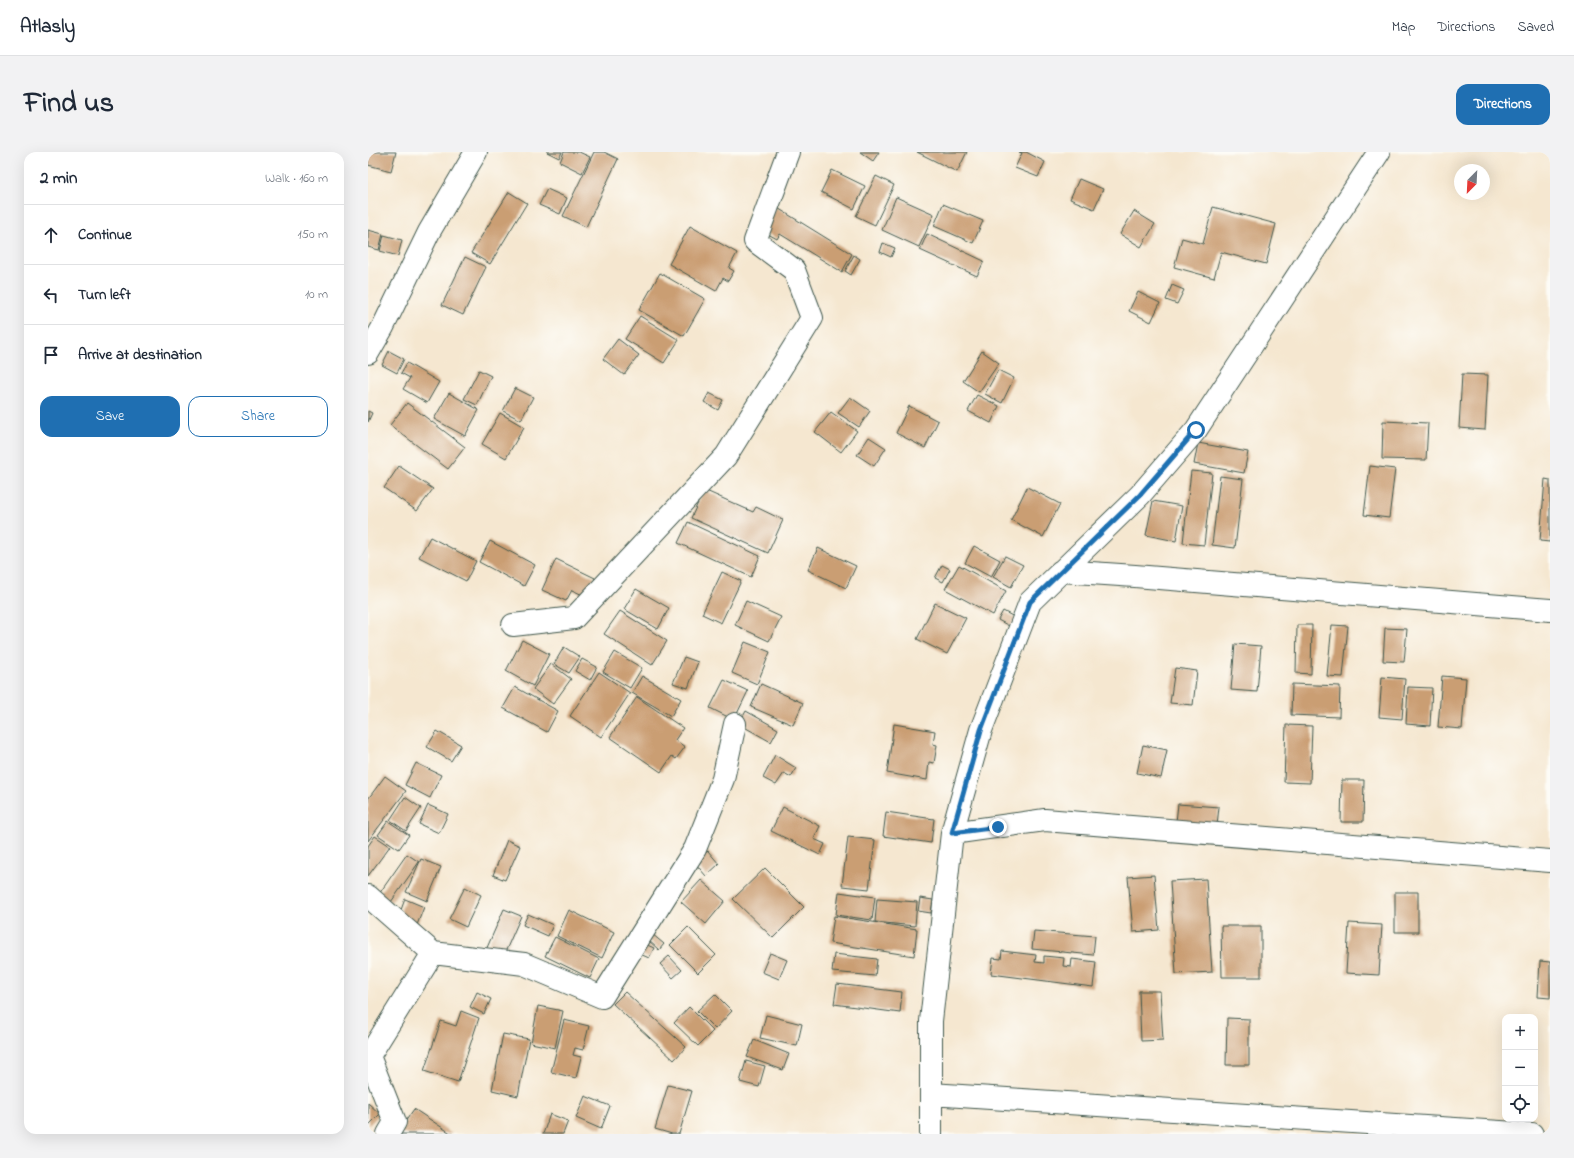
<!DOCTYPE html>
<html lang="en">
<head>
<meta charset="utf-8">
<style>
	body { margin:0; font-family:"Indie Flower",sans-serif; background:#f2f2f3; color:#1f2937 }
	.controls { position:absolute; right:12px; bottom:12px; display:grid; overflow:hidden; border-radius:8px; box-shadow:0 4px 16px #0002 }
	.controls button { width:36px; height:36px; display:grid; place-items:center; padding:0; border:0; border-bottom:1px solid #e0e1e3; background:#fff; color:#1f2937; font:20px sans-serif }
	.compass { position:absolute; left:1086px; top:12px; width:36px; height:36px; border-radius:50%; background:#fff; box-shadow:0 4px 16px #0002; rotate:204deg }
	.stop { position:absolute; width:12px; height:12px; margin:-9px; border:3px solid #1f6fb2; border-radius:50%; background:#fff }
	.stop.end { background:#1f6fb2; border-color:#fff; box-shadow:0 1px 4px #0008 }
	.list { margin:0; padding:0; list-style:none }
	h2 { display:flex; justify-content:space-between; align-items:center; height:52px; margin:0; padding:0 16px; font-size:17px }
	h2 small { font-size:13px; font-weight:400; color:#747a83 }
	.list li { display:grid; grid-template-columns:26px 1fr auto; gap:12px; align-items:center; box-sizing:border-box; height:60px; padding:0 16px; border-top:1px solid #e0e1e3 }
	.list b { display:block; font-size:15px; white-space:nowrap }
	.list em { font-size:13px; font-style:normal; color:#747a83 }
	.actions { display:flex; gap:8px; padding:12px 16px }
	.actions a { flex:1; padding:9px 0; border:1px solid #1f6fb2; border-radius:12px; text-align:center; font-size:14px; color:#1f6fb2 }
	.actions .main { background:#1f6fb2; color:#fff }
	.icon { flex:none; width:22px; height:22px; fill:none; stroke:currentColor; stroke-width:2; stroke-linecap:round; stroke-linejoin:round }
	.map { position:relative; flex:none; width:1182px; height:982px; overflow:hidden; border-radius:12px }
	header { display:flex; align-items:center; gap:24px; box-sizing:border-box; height:56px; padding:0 20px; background:#fff; border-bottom:1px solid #e0e1e3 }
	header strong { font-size:19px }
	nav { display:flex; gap:22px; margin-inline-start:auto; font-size:14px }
	.intro { display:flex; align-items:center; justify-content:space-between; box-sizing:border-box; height:96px; padding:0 24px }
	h1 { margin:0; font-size:28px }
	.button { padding:10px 18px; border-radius:12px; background:#1f6fb2; color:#fff; font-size:14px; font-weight:700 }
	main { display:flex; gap:24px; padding:0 24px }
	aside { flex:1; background:#fff; border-radius:12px; box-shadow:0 4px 16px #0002 }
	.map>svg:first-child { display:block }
	.building { fill:#ca9e73 }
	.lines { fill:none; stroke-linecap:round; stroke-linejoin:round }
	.street-casing { stroke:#3f564b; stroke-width:24 }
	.street { stroke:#fff; stroke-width:22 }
	.route { stroke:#1f6fb2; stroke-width:5 }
</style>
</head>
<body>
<header>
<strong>Atlasly</strong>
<nav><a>Map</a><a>Directions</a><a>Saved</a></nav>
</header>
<div class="intro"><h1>Find us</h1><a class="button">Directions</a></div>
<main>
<aside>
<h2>2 min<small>Walk · 160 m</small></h2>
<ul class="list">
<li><svg class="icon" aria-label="ahead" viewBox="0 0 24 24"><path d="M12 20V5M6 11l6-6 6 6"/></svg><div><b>Continue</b></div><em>150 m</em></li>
<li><svg class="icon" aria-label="left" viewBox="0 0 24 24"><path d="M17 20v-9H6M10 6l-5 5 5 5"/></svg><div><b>Turn left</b></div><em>10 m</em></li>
<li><svg class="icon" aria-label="arrive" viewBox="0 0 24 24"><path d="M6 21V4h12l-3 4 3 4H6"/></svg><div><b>Arrive at destination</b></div></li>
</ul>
<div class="actions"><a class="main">Save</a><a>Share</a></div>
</aside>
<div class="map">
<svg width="1182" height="982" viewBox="0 0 1182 982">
	<rect width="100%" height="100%" fill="#fdfcf7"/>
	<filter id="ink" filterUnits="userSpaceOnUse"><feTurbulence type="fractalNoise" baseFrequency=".025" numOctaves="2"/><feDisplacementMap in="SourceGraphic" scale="8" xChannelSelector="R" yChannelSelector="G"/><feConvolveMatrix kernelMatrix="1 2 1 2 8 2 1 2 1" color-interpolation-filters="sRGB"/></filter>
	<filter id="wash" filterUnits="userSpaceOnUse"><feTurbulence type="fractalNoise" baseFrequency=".012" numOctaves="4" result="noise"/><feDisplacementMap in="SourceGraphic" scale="16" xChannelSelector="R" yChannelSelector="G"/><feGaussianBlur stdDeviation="0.9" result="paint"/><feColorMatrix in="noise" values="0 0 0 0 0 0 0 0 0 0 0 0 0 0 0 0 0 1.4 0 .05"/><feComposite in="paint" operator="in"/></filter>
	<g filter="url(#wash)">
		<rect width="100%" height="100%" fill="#f5e7d0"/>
		<g id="blocks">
			<path class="building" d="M0,0h28l-5,19 -23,-6z
				M179,0h15l-3,6z
				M196,0h15l11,5 -8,16 -22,-11z
				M226,0h10l14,7 -32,68 -23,-11z
				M492,0h19l-6,9z
				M549,0h50l-10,20z
				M651,0h7l19,10 -7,15 -23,-9 7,-15z
				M464,18l33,16 -11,23 -33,-17z
				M508,24l18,9 -19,40 -19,-9z
				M711,27l24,10 -9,20 -24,-10z
				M179,37l20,9 -7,16 -21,-9z
				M141,40l18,11 -37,61 -19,-11z
				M528,45l38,17 -15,33 -37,-17z
				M575,52l40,17 -10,22 -39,-17z
				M408,55l76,47 -10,18 -62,-38 -3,5 -16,-9z
				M845,55l63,17 -10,40 -45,-12 -7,26 -40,-11 8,-29 21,6z
				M766,59l21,13 -14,23 -21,-13z
				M322,74l47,27 -8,15 5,3 -6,10 -5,-3 -7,13 -47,-27z
				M0,78l15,4 -4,16 -11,-3z
				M559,82l57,27 -7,15 -57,-26z
				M16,83l18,5 -4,16 -18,-5z
				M515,91l12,5 -4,9 -11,-5z
				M486,103l6,4 -9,16 -6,-4z
				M97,105l21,10 -23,48 -21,-10z
				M292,121l45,26 -21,37 -45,-26z
				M804,133l12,5 -7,14 -11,-4z
				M770,140l22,11 -9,19 -22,-11z
				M272,164l39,24 -15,23 -39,-24z
				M250,187l21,16 -15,20 -21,-16z
				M21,199l15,8 -7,14 -15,-8z
				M614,199l17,12 -20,29 -16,-11z
				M39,211l32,19 -12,21 -24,-14 7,-11 -9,-5z
				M111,218l12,6 -14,29 -13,-6z
				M630,218l16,8 -12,25 -17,-9z
				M1094,222l26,1 -3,55 -26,-2z
				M147,236l18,9 -12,23 -18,-9z
				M81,241l30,17 -14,26 -31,-17z
				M341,241l14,7 -5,10 -14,-8z
				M609,243l22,11 -8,17 -23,-12z
				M482,245l20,14 -11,16 -21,-14z
				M39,251l58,44 -17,22 -58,-44z
				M541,254l29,15 -13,27 -29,-15z
				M0,259l4,2 -4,9z
				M463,260l26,19 -16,21 -26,-20z
				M132,261l24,14 -18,31 -24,-14z
				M1015,269l45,2 -2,37 -44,-1z
				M501,285l17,11 -12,18 -17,-11z
				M830,291l50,9 -4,21 -50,-9z
				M31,314l34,23 -16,22 -33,-23z
				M1002,314l25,3 -6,49 -25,-3z
				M823,319l21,2 -8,72 -21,-2z
				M852,324l23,3 -8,69 -23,-3z
				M1177,327l5,1v62l-10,-1z
				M659,335l33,17 -17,33 -32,-17z
				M336,338l49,22 3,-5 27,13 -15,33 -77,-35z
				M785,349l29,5 -6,35 -30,-6z
				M320,370l72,34 -9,21 -73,-34z
				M62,385l46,24 -10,20 -47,-24z
				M122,389l45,24 -11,21 -45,-24z
				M606,394l26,14 -9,17 -26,-14z
				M450,396l38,18 -10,22 -38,-18z
				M637,404l18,9 -12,22 -18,-10z
				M188,407l39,19 -8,19 -15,-7 -6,11 -24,-11z
				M574,413l8,4 -7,13 -8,-4z
				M591,413l47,26 -13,24 -48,-26z
				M354,420l19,9 -20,42 -19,-9z
				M268,437l33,19 -11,21 -34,-20z
				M378,449l35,16 -12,24 -34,-16z
				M567,451l31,15 -19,36 -30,-15z
				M252,459l47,30 -15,24 -48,-31z
				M635,459l13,7 -5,9 -13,-7z
				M929,473h15l-1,49 -15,-1z
				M964,473l16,1 -5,51 -16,-1z
				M1017,476l22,1 -3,33 -21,-1z
				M154,488l27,14 -16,32 -27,-15z
				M377,490l25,10 -13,32 -25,-11z
				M867,492l26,2 -4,46 -26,-2z
				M196,495l16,10 -11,16 -15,-9z
				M247,500l27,16 -12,20 -27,-16z
				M316,505l14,5 -10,26 -15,-5z
				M214,507l15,8 -7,13 -15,-9z
				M183,512l20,15 -18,25 -20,-15z
				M807,516l22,3 -4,34 -23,-2z
				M231,520l31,21 -29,44 -31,-21z
				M274,524l39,23 -10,17 -39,-23z
				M1074,524l24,2 -4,51 -24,-2z
				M1014,525l23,2 -3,40 -23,-2z
				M356,528l24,11 -14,29 -24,-12z
				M393,532l42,19 -10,22 -42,-18z
				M924,532l48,2 -1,31 -48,-2z
				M147,535l43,24 -11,21 -44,-24z
				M1040,535l24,1 -2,38 -24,-2z
				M269,545l46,31 -8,12 10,7 -9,12 -4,-3 -11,16 -51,-35z
				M378,559l32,18 -7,13 -32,-18z
				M526,572l41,7 -2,13 4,1 -3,18 -5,-1 -2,18 -40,-7z
				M918,573l26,1 -2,57 -26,-1z
				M69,579l24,14 -10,16 -24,-14z
				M775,593l24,5 -6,28 -24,-5z
				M407,603l21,13 -5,9 -7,-4 -8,12 -13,-7z
				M48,611l25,12 -11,23 -25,-13z
				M17,624l21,15 -38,50v-42z
				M974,628h22l-1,42h-22z
				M37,645l16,11 -15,23 -16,-11z
				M810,652l41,3 -2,18 -41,-3z
				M60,653l20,9 -9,19 -20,-9z
				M415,655l37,19 -6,13 11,5 -5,11 -49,-24z
				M518,660l48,7 -3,24 -48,-7z
				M20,669l21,14 -10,14 -21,-14z
				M7,684l15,10 -22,30v-30z
				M480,685l27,3 -6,49 -27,-3z
				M139,688l13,6 -15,34 -12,-5z
				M340,699l11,13 -13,12 -11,-13z
				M39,702l12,8 -28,40 -12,-8z
				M53,707l20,8 -14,34 -21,-9z
				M397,716l39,39 -31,31 -40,-39z
				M786,723l5,55 -26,2 -5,-55z
				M838,727l6,93 -36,2 -6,-93z
				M333,728l24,21 -19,23 -25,-22z
				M97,735l16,8 -15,32 -17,-8z
				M471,740l36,5 -3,23 -36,-5z
				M1027,740h23v40h-23z
				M552,746l13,2 -2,13 -13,-2z
				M37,747l19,8 -7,18 -19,-7z
				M509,747l40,3 -2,24 -40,-4z
				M136,757l17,7 -18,41 -17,-7z
				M201,758l45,22 -12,26 -45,-22z
				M160,762l25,11 -5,11 -25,-11z
				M466,764l83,13 -3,27 -84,-13z
				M981,771l33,2 -3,50 -33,-2z
				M853,774h40v51h-39z
				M320,775l28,28 -18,18 -28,-28z
				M666,779l61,5 -2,19 -61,-6z
				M284,782l12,10 -5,6 -12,-11z
				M187,785l44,22 -9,19 -45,-22z
				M277,792l9,4 -5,10 -9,-4z
				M634,799l34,4 -1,7 9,1v-7l20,2 -1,8 8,1 1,-8 24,3 -3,25 -102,-13 2,-16 8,1z
				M402,801l17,7 -8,19 -17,-7z
				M466,802l43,5 -2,17 -43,-4z
				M301,804l13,14 -9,8 -13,-14z
				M1172,809l10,1v36l-12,-1z
				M469,832l65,8 -2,21 -66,-9z
				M771,839h21l3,49 -22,1z
				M109,840l14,7 -7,15 -14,-7z
				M257,840l61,55 -12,13 -61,-56z
				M347,842l17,17 -17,18 -18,-18z
				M170,854l25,5 -8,37 -24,-5z
				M321,855l24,24 -15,15 -24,-23z
				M93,859l18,7 -21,64 -34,-11 17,-50 15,5z
				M398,863l36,9 -5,22 -37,-8z
				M859,866l22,1v46h-23z
				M196,868l25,6 -6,24 -8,-2 -2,7 8,2 -5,21 -25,-6z
				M135,882l26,5 -11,57 -26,-6z
				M386,888l35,14 -6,16 -36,-13z
				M378,909l19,5 -6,21 -19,-5z
				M300,933l24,6 -13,43h-7l-17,-5z
				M217,944l25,10 -9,23 -25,-11z
				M0,951l12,11 -11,11 -1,-1z
				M46,957l38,25h-51l-3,-2z
				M182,962l18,7 -5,13h-20z"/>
		</g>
	</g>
	<g filter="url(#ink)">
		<use href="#blocks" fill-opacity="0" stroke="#3f564b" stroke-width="1"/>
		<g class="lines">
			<g class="street-casing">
				<path id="street" d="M0,201l15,-26 46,-95 47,-80
					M693,419l74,5 415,34
					M145,473l61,-7 152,-162 86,-138 -18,-48 -39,-29 33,-89
					M584,681l93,-13 505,41
					M0,744l65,57 -64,103 26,66 -7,12
					M65,801l91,11 78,33 93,-148 28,-70 12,-55
					M563,942l601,40
					M563,982v-113l21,-188 29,-103 49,-128 110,-107 56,-65 183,-278"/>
			</g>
			<use href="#street" class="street"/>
		</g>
	</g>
	<g class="lines" filter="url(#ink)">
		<path class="route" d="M630,675l-46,6 29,-103 49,-128 110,-107 56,-65"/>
	</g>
</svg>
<div class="controls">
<button>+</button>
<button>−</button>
<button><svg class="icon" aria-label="locate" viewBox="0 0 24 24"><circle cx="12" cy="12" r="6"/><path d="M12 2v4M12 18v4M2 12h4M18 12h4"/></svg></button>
</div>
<svg class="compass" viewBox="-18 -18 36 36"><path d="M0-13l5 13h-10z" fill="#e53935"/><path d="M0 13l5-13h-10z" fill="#747a83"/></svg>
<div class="stop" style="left:828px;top:278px"></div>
<div class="stop end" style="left:630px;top:675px"></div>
</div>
</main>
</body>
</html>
